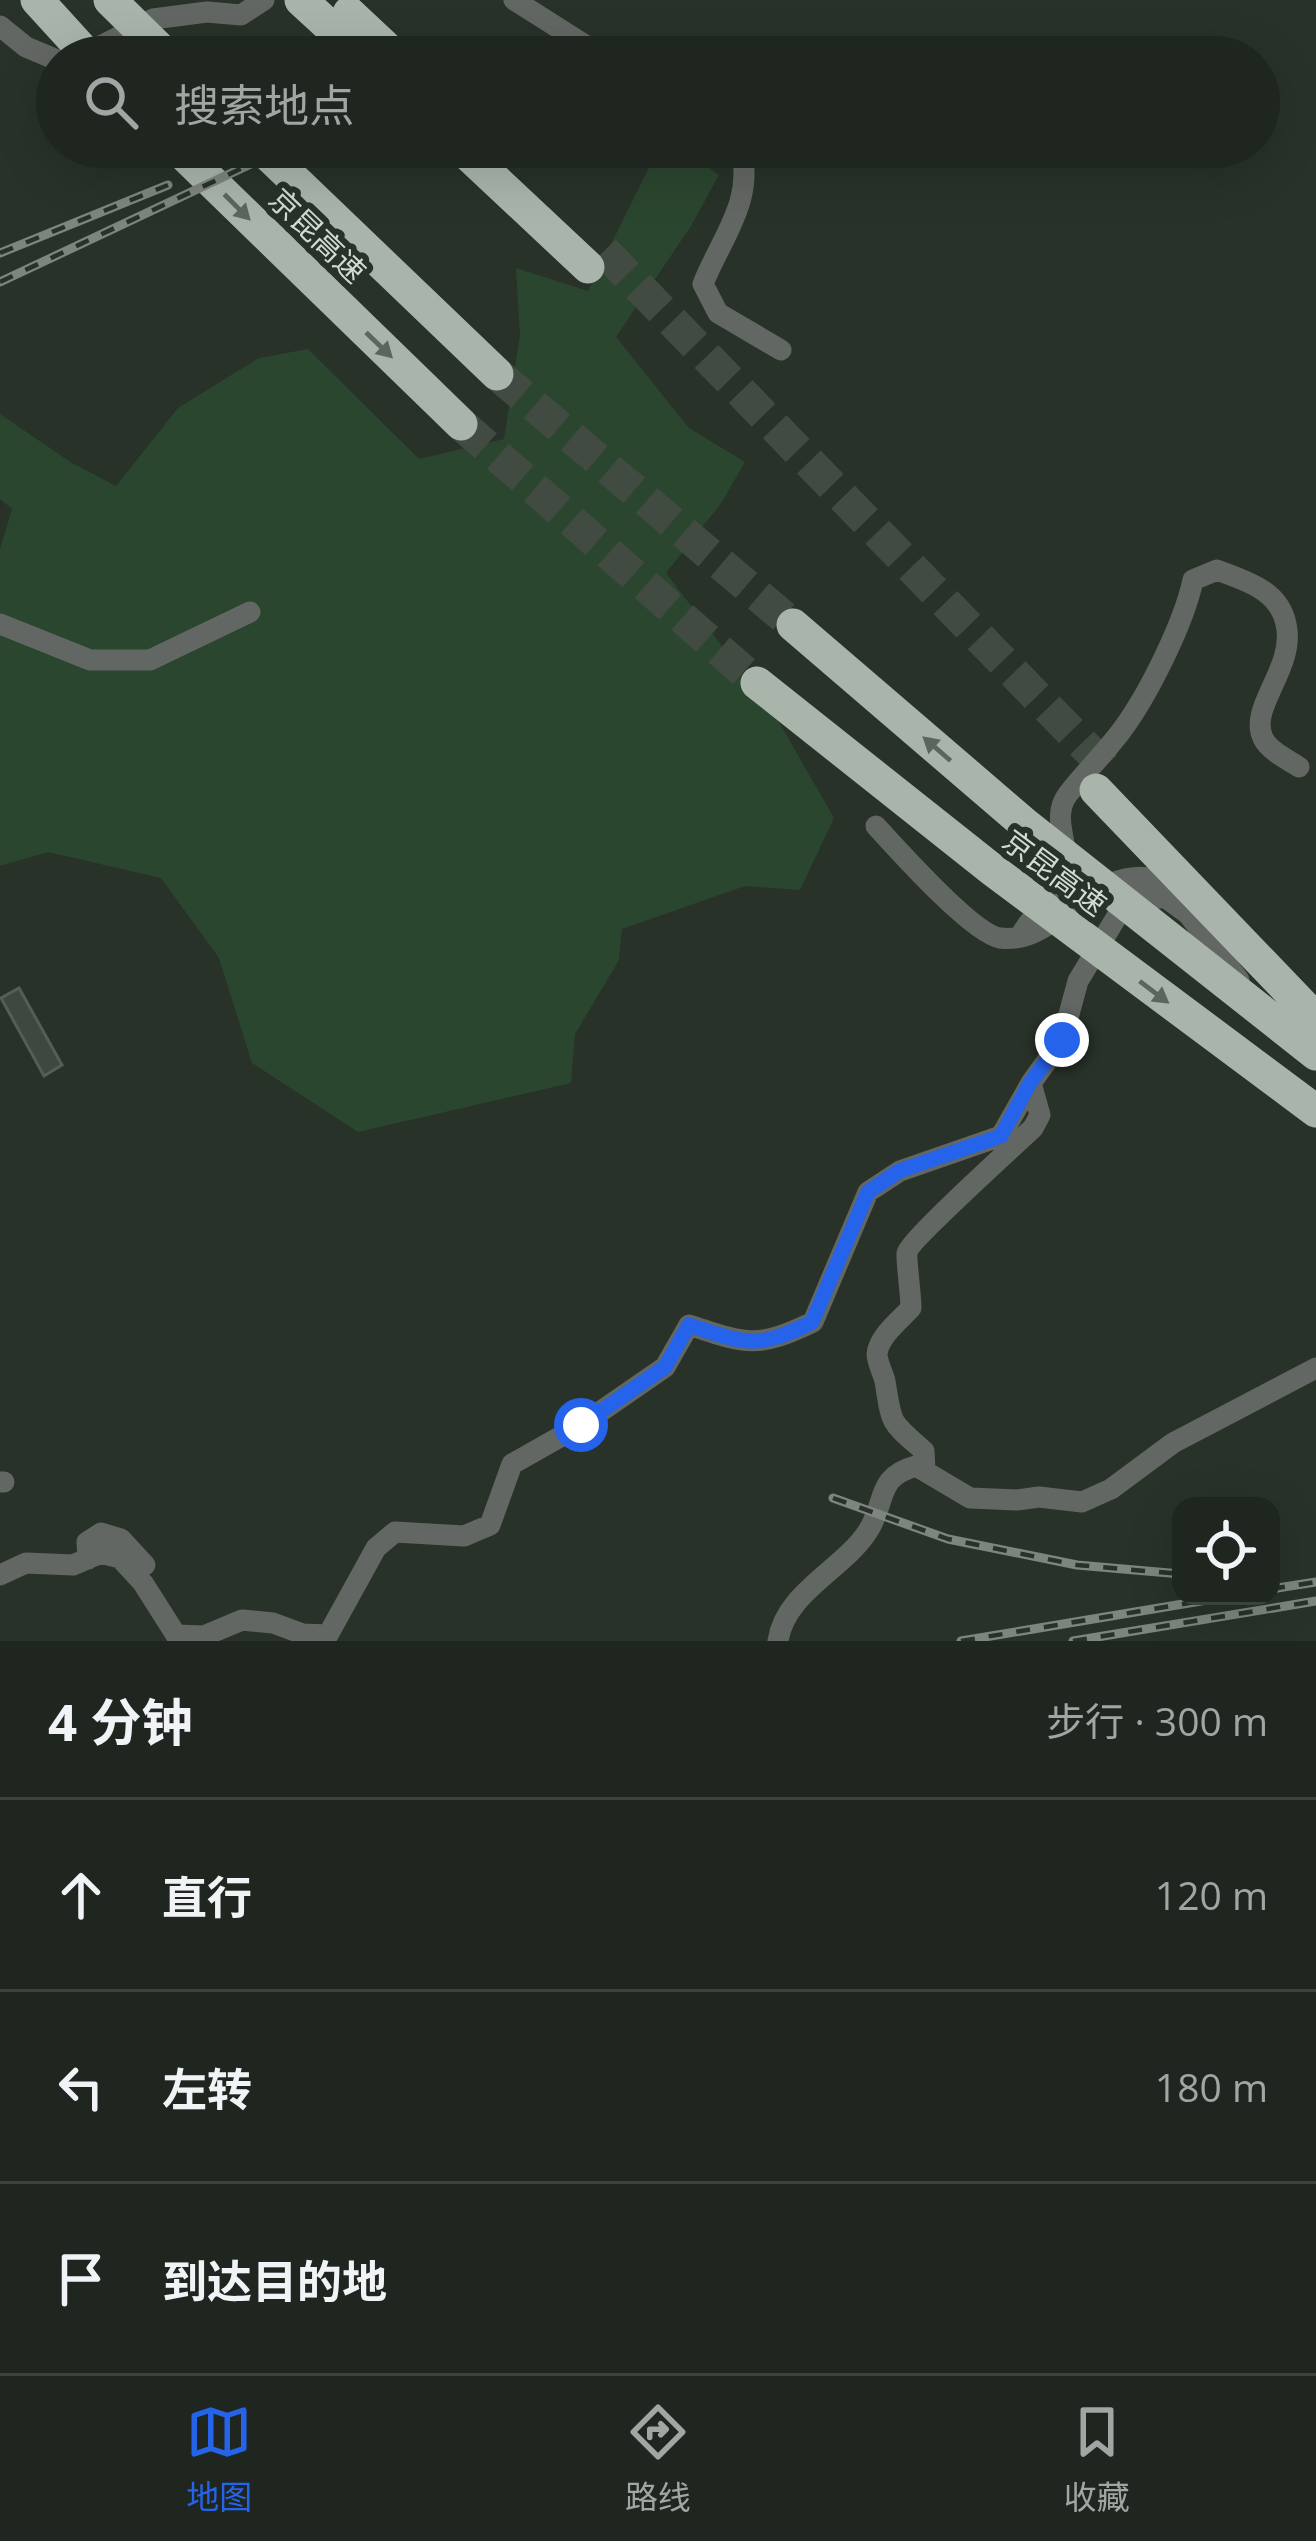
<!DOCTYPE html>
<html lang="zh">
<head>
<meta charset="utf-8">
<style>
	body { margin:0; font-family:"Open Sans","Noto Sans SC",sans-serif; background:#2b322c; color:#f1f3f6 }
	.controls { position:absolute; right:36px; bottom:36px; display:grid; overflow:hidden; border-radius:24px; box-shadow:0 12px 48px #0002 }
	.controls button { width:108px; height:108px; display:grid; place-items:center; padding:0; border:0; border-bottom:3px solid #3c433d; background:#1e261f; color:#f1f3f6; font:60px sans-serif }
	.stop { position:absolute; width:36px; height:36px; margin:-27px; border:9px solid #2563eb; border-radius:50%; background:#fff }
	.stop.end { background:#2563eb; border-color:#fff; box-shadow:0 3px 12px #0008 }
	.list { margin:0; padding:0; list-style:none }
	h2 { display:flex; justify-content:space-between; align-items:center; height:156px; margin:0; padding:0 48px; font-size:51px }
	h2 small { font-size:39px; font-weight:400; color:#a1a5a4 }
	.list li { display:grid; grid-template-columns:78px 1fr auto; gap:36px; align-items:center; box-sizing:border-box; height:192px; padding:0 48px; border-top:3px solid #3c433d }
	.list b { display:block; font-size:45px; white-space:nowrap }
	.list em { font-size:39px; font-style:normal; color:#a1a5a4 }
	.icon { flex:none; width:66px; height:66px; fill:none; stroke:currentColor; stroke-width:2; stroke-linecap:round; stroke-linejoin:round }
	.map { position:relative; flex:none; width:1316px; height:1641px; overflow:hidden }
	.search { position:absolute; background:#1e261f; box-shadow:0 12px 48px #0002; left:36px; right:36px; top:36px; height:132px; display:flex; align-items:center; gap:30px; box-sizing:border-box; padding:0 42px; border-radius:66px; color:#a1a5a4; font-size:45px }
	.sheet { height:732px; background:#1e261f }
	nav { display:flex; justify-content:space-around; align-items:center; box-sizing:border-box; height:168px; border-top:3px solid #3c433d; background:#1e261f; font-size:33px; color:#a1a5a4 }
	nav a { display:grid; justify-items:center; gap:6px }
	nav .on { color:#2563eb }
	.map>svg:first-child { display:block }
	.green { fill:#2b462f }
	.building { fill:#3e483f; stroke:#535e54; stroke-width:3 }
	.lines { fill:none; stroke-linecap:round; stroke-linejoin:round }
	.highway-tunnel { stroke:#424b42; stroke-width:33; stroke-dasharray:33 16; stroke-linecap:butt }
	.minor { stroke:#636763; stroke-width:21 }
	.highway { stroke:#a9b5aa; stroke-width:33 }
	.rail-casing { stroke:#7d857e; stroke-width:9 }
	.rail { stroke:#283229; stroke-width:4.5; stroke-dasharray:14; stroke-linecap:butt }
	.oneway { fill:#5c665d }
	.route { stroke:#2563eb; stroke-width:15 }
	.labels { text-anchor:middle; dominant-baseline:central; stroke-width:12; stroke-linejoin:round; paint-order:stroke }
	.street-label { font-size:30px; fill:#d3d9d3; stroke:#283229 }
</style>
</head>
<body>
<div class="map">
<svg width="1316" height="1641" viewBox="0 0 1316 1641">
	<rect width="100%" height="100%" fill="#283229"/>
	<path class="green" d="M659,147h20l40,28 -28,51 -75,111 73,91 56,34 -23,40 -56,71 110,144 58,101 -34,72 -55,-4 -123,43 -3,31 -44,74 -4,49 -213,49 -106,-69 -33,-105 -58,-80 -113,-26 -48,14v-317l12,-40 -12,-10v-85l72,49 44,23 62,-78 81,-50 49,-9 111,110 85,-20 16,-104 -4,-67 72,23z"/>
	<path class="building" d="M19,988l43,77 -18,11 -43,-78z"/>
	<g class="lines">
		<path class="highway-tunnel" d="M604,251l508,523
			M497,374l296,251
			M461,424l296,259"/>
		<path class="minor" d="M514,0l90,57
			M0,26l26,21 31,13
			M79,57l74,-38 54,-7 34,3 23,-15
			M740,147c16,52 -19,91 -37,137l15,29 63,37
			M0,624l90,36h60l100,-48
			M876,826c21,23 97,108 124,112 58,8 91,-77 161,-58l5,18
			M1021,935c11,-21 35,-39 42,-61 10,-27 -14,-55 5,-80 17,-22 37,-41 54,-64 26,-35 62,-107 71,-150l24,-10c29,11 62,20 69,54 10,44 -38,83 -23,114 6,13 24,21 36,29
			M925,1470l-1,-19c-34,-30 -32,-25 -39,-70 -2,-8 -8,-19 -8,-27 2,-18 23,-34 34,-46 0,-13 -5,-48 -4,-55 2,-12 109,-109 126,-125l7,-13 -9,-32
			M0,1482h4
			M88,1559l-1,-17 14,-9 20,6 24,26
			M0,1575l26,-12 47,2 28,-12 19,5 23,25 33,52 28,1 38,-16 31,3 30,11 25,1 48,-87 19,-16 69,4 26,-11 22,-61 69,-39 84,-58 24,-42c57,19 68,24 124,-3l55,-130 32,-21 101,-35 30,-53 31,-43 16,-59 50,-83h38l22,16 51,66
			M778,1641c7,-49 66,-72 90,-110 19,-29 7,-54 48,-65l54,32 47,2 22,-3 43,5 29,-13 62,-46 143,-75"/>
		<path class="highway" d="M37,0l52,57
			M110,0l58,57
			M301,0l62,57
			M349,13l47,44
			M176,147l285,277
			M260,147l237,227
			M460,147l128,120
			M793,625l233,200 290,229
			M757,683l237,188 322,240
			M1096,790l220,229"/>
		<g class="rail-casing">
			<path id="rail" d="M0,253l168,-68
				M0,282l287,-135
				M833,1498l115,41 129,26 104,9
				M1271,1589l45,-7
				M961,1641l270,-45
				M1073,1641l243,-40"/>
		</g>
		<use href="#rail" class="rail"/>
	</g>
	<defs><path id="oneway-solid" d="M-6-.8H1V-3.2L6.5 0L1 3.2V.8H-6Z" transform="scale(3)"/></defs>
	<g class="oneway">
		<use href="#oneway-solid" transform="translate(237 207) rotate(45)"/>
		<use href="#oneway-solid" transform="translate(379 345) rotate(44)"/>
		<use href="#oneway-solid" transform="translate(937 749) rotate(-139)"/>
		<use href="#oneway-solid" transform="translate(1154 992) rotate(37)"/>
	</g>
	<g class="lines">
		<path class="route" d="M581,1425l84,-58 24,-42c57,19 68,25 123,-3l56,-130 31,-21 102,-35 29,-53 32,-43"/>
	</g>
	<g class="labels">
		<g class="street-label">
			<text transform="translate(318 235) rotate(44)">京昆高速</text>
			<text transform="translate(1055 872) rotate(37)">京昆高速</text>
		</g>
	</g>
</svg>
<div class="controls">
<button><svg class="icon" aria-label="locate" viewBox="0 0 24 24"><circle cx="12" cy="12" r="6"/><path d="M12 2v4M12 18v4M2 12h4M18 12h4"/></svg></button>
</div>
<div class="stop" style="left:581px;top:1425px"></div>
<div class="stop end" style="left:1062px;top:1040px"></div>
<div class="search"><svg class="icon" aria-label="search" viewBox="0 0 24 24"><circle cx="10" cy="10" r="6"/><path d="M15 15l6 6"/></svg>搜索地点</div>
</div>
<section class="sheet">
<h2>4 分钟<small>步行 · 300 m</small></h2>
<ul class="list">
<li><svg class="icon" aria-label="ahead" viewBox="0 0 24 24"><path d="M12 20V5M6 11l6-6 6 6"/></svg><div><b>直行</b></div><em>120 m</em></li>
<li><svg class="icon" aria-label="left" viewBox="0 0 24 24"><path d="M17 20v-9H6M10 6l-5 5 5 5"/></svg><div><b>左转</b></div><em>180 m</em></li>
<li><svg class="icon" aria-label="arrive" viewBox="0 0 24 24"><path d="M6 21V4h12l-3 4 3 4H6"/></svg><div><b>到达目的地</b></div></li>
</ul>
</section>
<nav>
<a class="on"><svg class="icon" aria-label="map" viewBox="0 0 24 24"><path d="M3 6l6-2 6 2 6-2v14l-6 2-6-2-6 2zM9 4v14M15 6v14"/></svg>地图</a>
<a><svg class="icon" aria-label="directions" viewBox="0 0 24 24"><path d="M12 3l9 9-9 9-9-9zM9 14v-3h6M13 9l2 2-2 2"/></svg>路线</a>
<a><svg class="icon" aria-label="saved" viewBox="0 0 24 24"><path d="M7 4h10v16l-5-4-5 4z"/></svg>收藏</a>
</nav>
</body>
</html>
